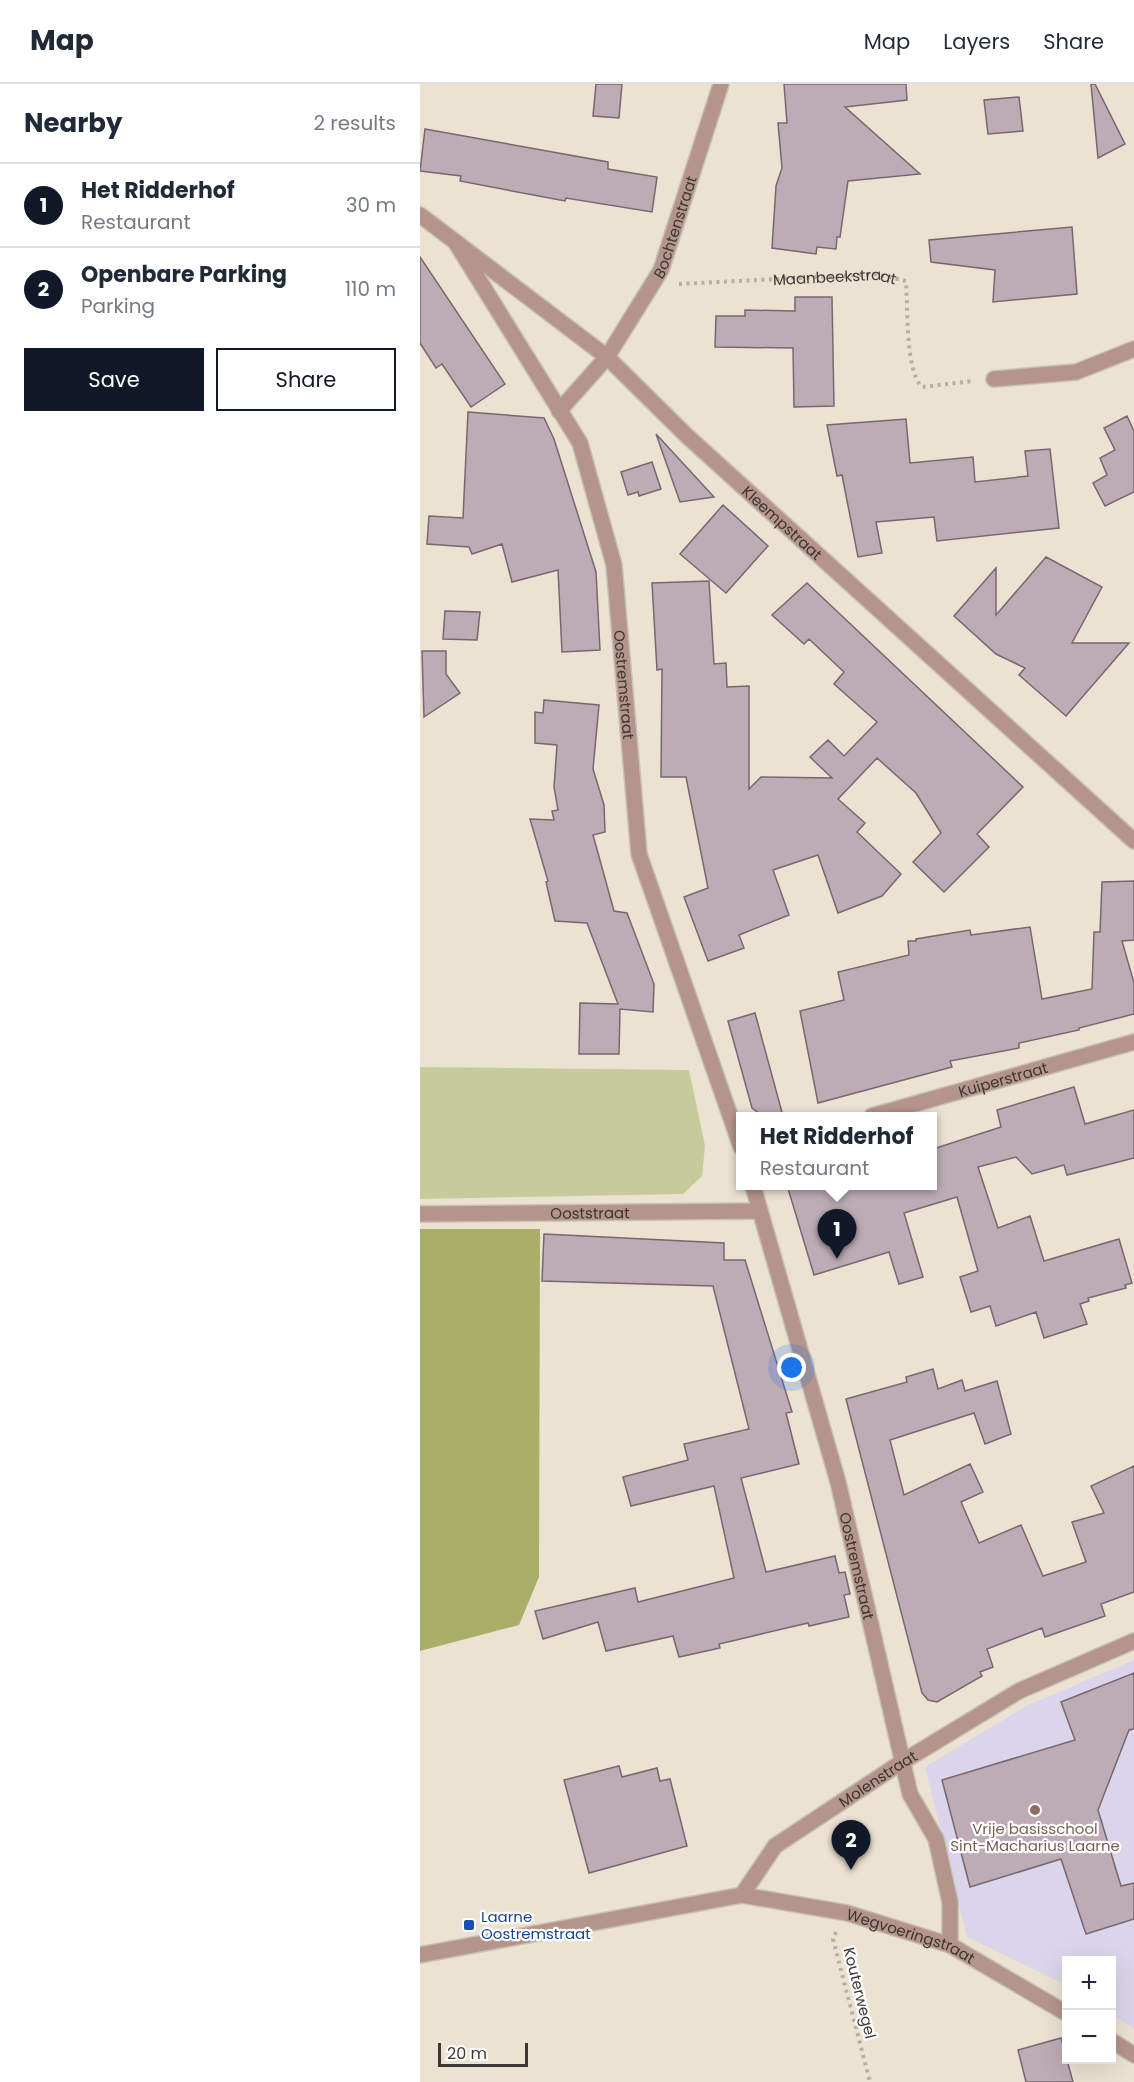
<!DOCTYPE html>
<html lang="en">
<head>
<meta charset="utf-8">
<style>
	body { margin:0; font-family:Poppins,sans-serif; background:#f6f6f7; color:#1f2937 }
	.controls { position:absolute; right:18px; bottom:18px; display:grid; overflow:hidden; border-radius:0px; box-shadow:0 6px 24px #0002 }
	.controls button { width:54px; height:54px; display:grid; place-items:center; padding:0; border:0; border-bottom:2px solid #e0e1e3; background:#fff; color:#1f2937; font:30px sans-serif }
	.scale { position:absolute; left:18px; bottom:15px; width:90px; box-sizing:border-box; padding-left:6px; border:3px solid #3b3832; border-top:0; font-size:16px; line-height:21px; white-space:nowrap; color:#3b3832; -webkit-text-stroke:4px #fff; paint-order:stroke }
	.you { position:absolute; left:372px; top:1284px; width:21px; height:21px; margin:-15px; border:4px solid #fff; border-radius:50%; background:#1a73e8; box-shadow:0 0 0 9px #1a73e833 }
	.badge { display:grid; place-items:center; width:39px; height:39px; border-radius:50%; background:#111827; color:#fff; font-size:20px; font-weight:700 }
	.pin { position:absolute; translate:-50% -50px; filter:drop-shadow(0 2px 3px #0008) }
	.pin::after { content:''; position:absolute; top:32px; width:21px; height:18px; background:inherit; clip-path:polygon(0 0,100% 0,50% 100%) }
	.popup { position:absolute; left:316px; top:1028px; width:201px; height:78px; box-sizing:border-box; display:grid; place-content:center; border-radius:0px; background:#fff; filter:drop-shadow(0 2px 4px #0005); font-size:20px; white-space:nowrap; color:#747a83 }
	.popup b { font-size:22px; color:#1f2937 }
	.popup::after { content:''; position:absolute; left:50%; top:100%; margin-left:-12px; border:12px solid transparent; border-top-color:#fff }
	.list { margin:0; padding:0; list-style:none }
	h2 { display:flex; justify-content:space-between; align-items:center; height:78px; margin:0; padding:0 24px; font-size:26px }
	h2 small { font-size:20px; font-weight:400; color:#747a83 }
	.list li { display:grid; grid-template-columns:39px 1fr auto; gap:18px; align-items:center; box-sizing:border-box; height:84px; padding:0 24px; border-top:2px solid #e0e1e3 }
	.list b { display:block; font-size:22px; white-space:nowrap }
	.list p { margin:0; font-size:20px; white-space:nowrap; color:#747a83 }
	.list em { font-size:20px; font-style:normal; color:#747a83 }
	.actions { display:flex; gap:12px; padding:18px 24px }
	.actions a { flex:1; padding:14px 0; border:2px solid #111827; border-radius:0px; text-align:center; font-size:21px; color:#111827 }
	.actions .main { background:#111827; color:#fff }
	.map { position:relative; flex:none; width:714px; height:1998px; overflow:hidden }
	header { display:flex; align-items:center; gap:36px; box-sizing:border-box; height:84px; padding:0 30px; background:#fff; border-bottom:2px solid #e0e1e3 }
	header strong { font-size:28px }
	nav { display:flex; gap:33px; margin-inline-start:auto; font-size:21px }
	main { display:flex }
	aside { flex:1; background:#fff }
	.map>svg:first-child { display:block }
	.education { fill:#dbd5eb }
	.green { fill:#c6cb9b }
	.forest { fill:#a9af69 }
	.building { fill:#bdacb5; stroke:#776770; stroke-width:1.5 }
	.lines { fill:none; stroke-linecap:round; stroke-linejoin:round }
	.minor-casing { stroke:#c8c0b2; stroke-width:18 }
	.tertiary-casing { stroke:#c8c0b2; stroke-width:18 }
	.path { stroke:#b6afa2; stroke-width:4; stroke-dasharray:3 4.5; stroke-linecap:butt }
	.minor { stroke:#b5948b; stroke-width:15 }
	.tertiary { stroke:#b5948b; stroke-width:15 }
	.education-dot { fill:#8d6e63; stroke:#fff; stroke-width:2 }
	.transit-dot { fill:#1a4fb4; stroke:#fff; stroke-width:2 }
	.labels { text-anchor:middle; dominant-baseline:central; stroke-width:4.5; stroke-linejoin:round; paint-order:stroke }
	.street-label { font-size:15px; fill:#3b3832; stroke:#fff }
	.education-label { font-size:15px; fill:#785e54; stroke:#fff }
	.transit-label { font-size:15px; fill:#164399; stroke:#fff; text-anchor:start }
</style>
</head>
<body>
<header>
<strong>Map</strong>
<nav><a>Map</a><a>Layers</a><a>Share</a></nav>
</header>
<main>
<aside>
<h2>Nearby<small>2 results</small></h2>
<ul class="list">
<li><span class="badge">1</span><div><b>Het Ridderhof</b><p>Restaurant</p></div><em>30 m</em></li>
<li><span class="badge">2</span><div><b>Openbare Parking</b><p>Parking</p></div><em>110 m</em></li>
</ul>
<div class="actions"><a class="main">Save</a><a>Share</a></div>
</aside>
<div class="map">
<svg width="714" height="1998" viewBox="0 0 714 1998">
	<rect width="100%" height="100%" fill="#ebe2d2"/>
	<path class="education" d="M714,1576v369l-22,-15v-54h-46v25l-99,-48 -42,-170 103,-62z"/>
	<path class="green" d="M0,983l269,3 16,76 -3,30 -19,18 -263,5z"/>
	<path class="forest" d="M0,1145h120l-1,348 -20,48 -99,26z"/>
	<path class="building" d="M176,0h26l-3,34 -26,-2z
		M364,0h122l1,16 -62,7 75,67 -72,7 -8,56h-3l-1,12 -19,-2 -1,7 -44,-6 4,-62 6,-18 -4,-45h9z
		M671,0h4l30,60 -27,14z
		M599,13l4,34 -35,3 -4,-34z
		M5,45l183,33v7l49,8 -5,35 -86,-14 -1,3 -105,-20 1,-5 -41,-5z
		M652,143l5,67 -84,8 2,-32 -64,-8 -2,-22z
		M0,173l85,127 -34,23 -29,-43 -6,4 -16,-25z
		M375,213h37l2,109 -40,1 -1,-59 -78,-1 1,-31h29v-6l50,1z
		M48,328l76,6 10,21 42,133 4,78 -38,2 -4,-82 -46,12 -10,-38 -30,10 -3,-7 -42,-3 2,-28 34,2z
		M707,332l7,15v61l-29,14 -12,-23 14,-8 -7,-17 15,-8 -11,-22z
		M486,335l4,44 63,-6 2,25 53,-6 -3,-25 25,-2 9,79 -122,13 -3,-24 -58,5 6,31 -24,4 -16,-82 -5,1 -10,-51z
		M236,350l58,63 -34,5z
		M232,378l9,27 -22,7 -1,-4 -10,3 -7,-23z
		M303,421l45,41 -42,47 -46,-39z
		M626,473l56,30 -30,56h57l-63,73 -47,-41 6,-7 -29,-14 -42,-38 42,-48v47z
		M289,497l5,83 12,-1 1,24 22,-1v103l12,-12 71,1 -22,-21 18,-17 16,16 33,-34 -43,-38 10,-12 -35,-33 -5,5 -32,-29 35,-32 216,204 -46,47 12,13 -45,45 -31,-30 28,-29 -25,-40 -39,-35 -39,41 27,24 -8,9 44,42 -19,22 -44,17 -20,-58 -45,15 16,45 -50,20 5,13 -36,13 -24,-64 24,-9 -22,-111h-25l1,-108 -5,1 -5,-87z
		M25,527l35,1 -3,28 -34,-1z
		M2,567h24v23l14,19 -36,24z
		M124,616l55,5 -6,64 11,36 1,27 -12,3 21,76 13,2 27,71 -1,28 -33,-3 -1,45h-40l1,-51 38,1 -31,-81 -32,-2 -9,-39 2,-1 -18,-62 24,1 -2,-9 6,-1 -4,-23 3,-42 -22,-2v-31l8,1z
		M714,797v59l-12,1 12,42v31l-55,14v2l-60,13v5l-69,13 2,6 -134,36 -18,-92 44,-11 -6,-28 71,-17 -1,-14h8v-2l54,-9 1,5 59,-8 12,72 50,-10 2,-57h6l2,-50z
		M335,929l28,103h-20l-11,-8 -24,-87z
		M654,1003l11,37 49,-14v48l-67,17 -3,-10 -32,9 -16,-17 -38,10 20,61 32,-12 14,45 75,-22 13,44 -7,2 1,3 -38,10 1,3 -9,3 7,20 -43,14 -8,-26 -40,14 -6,-20 -19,6 -11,-35 18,-6 -21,-74 -53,16 19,64 -24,7 -10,-32 -75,23 -27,-90h146v-36l68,-22 -4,-17z
		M124,1150l180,9v17h21l47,152 -6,1 13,51 -58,14 25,94 69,-16 4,17 6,-1 5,22 -6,1 5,22 -40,9 -1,-3 -89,21 1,4 -41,9 -6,-21 -67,15 -8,-29 -55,17 -8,-28 100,-23 3,14 96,-24 -20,-92 -83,20 -8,-29 65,-17 -4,-16 65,-15 -36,-143 -171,-5z
		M513,1285l5,20 24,-9 3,11 32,-10 14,53 -26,10 -11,-31 -84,27 14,55 66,-31 13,28 -22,10 18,41 42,-18 22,51 43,-14 -14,-40 32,-9 -13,-27 43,-20v126l-33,12 4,12 -60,21 -3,-9 -55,21 6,18 -13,5 2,4 -45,26 -9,-2 -6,-7 -76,-294 61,-17 -1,-5z
		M714,1589v56l-5,1 -31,80 23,76 13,-3v36l-48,15 -25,-75 -91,28 -28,-107 133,-40 -14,-38z
		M199,1682l3,11 35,-9 3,13 10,-2 17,67 -98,27 -25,-93z
		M641,1954l12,44h-47l-8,-32z"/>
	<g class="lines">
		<g class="minor-casing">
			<g id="minor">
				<path id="s2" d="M0,131l187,142 80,79 447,405"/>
				<path id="s3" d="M36,159l124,200 34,122 25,289 102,293"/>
				<path d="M574,295l82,-7 58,-23"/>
				<path id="s4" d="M139,327l48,-54 54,-87 60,-186"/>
				<path id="s5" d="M452,1032l262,-74"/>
				<path id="s6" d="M333,1102l85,296 72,312 26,45 14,63v43"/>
				<path id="s7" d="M0,1130l340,-3"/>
				<path id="s8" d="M322,1811l33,-49 127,-84 117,-71 115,-50"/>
			</g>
		</g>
		<g class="tertiary-casing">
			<g id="tertiary">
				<path id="s9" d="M0,1871l322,-60 105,18 103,32 116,68"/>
				<path d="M692,1957l22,14"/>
			</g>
		</g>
		<g class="path">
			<path id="s1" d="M259,200l198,-10 29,7c2,24 -1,90 16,106l51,-6"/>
			<path d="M416,1848l-3,7 37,143"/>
		</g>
		<use href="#minor" class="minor"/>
		<use href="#tertiary" class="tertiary"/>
	</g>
	<circle class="education-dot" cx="615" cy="1726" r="6"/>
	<rect class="transit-dot" x="43" y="1835" width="12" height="12" rx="3"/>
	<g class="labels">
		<g class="street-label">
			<text stroke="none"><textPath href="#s4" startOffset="220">Bochtenstraat</textPath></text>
			<text stroke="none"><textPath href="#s1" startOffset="156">Maanbeekstraat</textPath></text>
			<text stroke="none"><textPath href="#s2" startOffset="476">Kleempstraat</textPath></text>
			<text stroke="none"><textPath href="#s3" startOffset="482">Oostremstraat</textPath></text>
			<text stroke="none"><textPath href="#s5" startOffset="136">Kuiperstraat</textPath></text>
			<text stroke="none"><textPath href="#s7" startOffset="170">Ooststraat</textPath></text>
			<text stroke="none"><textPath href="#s6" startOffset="394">Oostremstraat</textPath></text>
			<text stroke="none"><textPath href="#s8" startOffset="182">Molenstraat</textPath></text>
			<text stroke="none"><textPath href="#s9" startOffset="502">Wegvoeringstraat</textPath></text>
			<text transform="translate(440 1909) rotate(76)">Kouterwegel</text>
		</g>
		<g class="education-label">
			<text x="615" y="1744">Vrije basisschool<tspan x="615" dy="17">Sint-Macharius Laarne</tspan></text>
		</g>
		<g class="transit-label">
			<text x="61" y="1832">Laarne<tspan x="61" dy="17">Oostremstraat</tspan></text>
		</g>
	</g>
</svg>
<div class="controls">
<button>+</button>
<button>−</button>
</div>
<div class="scale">20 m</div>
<div class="you"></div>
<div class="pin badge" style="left:417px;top:1175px">1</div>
<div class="popup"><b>Het Ridderhof</b>Restaurant</div>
<div class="pin badge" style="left:431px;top:1786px">2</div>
</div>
</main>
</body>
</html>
